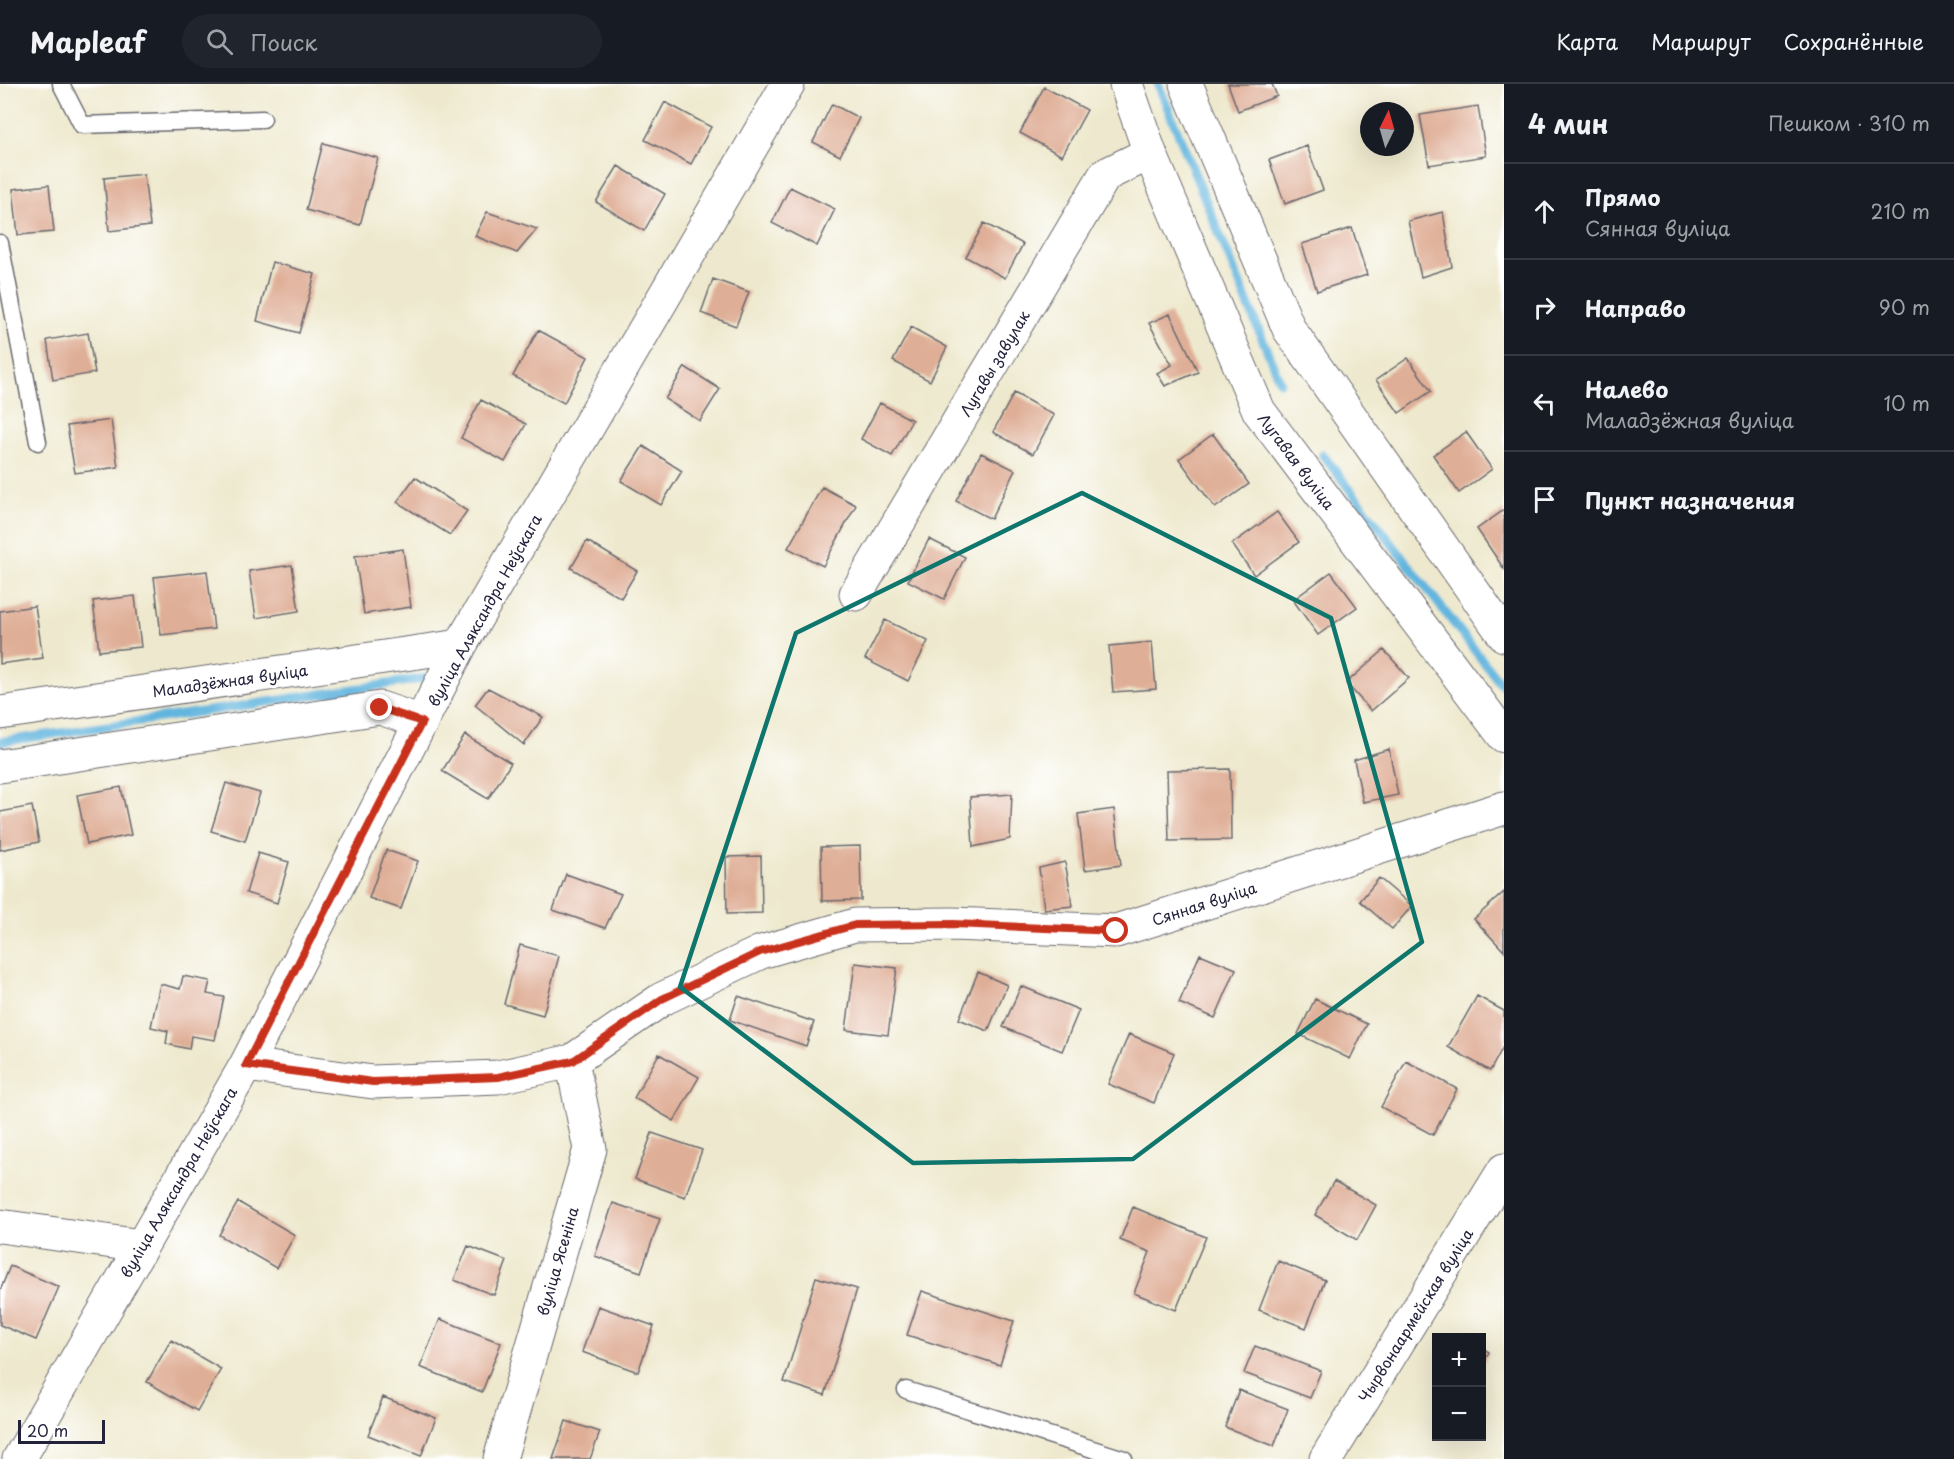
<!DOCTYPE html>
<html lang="ru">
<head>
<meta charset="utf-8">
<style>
	body { margin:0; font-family:"Playpen Sans",sans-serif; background:#20242c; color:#f1f3f6 }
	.controls { position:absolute; right:18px; bottom:18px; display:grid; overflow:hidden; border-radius:0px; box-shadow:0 6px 24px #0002 }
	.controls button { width:54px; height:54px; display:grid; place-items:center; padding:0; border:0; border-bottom:2px solid #363941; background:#171b24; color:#f1f3f6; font:30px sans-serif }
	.compass { position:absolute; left:1360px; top:18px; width:54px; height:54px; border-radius:50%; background:#171b24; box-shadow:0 6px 24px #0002; rotate:5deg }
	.scale { position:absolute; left:18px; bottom:15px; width:87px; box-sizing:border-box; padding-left:6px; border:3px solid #22223b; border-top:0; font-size:16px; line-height:21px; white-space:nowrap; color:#22223b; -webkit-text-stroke:4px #fff; paint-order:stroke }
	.stop { position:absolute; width:18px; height:18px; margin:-14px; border:4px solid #c8321e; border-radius:50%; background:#fff }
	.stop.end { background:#c8321e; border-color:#fff; box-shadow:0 2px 6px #0008 }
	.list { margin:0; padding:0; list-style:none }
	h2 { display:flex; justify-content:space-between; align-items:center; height:78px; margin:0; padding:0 24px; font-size:26px }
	h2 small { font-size:20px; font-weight:400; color:#9ea1a6 }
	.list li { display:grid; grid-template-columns:39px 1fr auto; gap:18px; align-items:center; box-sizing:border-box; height:96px; padding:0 24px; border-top:2px solid #363941 }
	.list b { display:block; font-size:22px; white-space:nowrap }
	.list p { margin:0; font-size:20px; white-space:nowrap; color:#9ea1a6 }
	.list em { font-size:20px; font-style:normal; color:#9ea1a6 }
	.icon { flex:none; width:33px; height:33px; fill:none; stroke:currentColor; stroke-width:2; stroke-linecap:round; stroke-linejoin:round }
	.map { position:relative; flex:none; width:1504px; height:1375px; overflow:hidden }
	header { display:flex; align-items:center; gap:36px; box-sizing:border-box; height:84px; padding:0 30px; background:#171b24; border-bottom:2px solid #363941 }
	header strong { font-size:28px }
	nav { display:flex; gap:33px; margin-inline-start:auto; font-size:21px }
	.search { width:420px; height:54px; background:#20242c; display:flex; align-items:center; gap:15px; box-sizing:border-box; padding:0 21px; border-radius:33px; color:#9ea1a6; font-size:22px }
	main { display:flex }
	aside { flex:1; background:#171b24 }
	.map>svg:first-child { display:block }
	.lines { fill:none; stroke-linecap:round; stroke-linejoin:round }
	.stream { stroke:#62b5de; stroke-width:9 }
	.building { fill:#dfae96 }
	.service-casing { stroke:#69686e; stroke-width:19 }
	.minor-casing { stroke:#69686e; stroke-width:35 }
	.secondary-casing { stroke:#69686e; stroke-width:35 }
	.service { stroke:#fff; stroke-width:16 }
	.minor { stroke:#fff; stroke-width:33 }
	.secondary { stroke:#fff; stroke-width:33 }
	.route { stroke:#c8321e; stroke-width:8 }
	.marked { fill:none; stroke:#0f766e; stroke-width:4.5; stroke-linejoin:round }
	.labels { text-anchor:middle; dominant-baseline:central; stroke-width:6; stroke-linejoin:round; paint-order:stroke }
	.street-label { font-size:15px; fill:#22223b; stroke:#fff }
</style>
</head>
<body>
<header>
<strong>Mapleaf</strong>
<div class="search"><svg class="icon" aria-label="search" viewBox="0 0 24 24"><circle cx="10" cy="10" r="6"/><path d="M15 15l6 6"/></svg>Поиск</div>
<nav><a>Карта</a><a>Маршрут</a><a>Сохранённые</a></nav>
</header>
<main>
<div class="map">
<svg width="1504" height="1375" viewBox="0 0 1504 1375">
	<rect width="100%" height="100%" fill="#fff"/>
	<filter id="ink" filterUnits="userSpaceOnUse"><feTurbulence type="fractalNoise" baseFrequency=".0167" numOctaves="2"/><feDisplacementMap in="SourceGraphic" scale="12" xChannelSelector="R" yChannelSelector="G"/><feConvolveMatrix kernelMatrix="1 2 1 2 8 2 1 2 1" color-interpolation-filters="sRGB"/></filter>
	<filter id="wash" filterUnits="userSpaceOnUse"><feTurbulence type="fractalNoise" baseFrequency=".008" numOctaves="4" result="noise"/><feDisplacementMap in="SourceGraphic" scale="24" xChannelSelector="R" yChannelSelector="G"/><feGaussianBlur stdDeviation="1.35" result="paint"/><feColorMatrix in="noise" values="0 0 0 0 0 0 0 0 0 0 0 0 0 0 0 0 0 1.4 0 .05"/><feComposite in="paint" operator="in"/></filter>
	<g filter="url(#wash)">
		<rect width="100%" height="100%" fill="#eee9ce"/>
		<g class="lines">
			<path class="stream" d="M1158,0l122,298
				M1323,371l181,233
				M0,658l428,-64"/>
		</g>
		<g id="blocks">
			<path class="building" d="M1228,0h44l5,12 -39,15z
				M1044,3l43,23 -25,46 -42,-23z
				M665,18l46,25 -20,37 -46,-24z
				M832,20l27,14 -19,38 -27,-14z
				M1478,22l8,50 -57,9 -9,-50z
				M323,59l55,15 -18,67 -54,-15z
				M1307,62l16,44 -38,14 -16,-44z
				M618,82l47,28 -21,37 -48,-29z
				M144,90l6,52 -41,5 -5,-53z
				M49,101l5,47 -36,3 -5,-46z
				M790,103l45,22 -18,37 -45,-23z
				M487,128l50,17 -20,24 -42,-17z
				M1443,128l9,55 -31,10 -13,-56z
				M984,139l39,21 -18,34 -39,-21z
				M1352,144l15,47 -50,16 -15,-47z
				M272,178l43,12 -16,59 -42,-12z
				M713,195l36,13 -13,34 -35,-13z
				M1170,230l28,58 -33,14 -8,-13 15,-8 -23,-42z
				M911,243l36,20 -17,34 -37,-20z
				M538,246l50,27 -24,46 -51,-27z
				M88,249l7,40 -42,7 -6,-40z
				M1408,274l23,33 -32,22 -23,-33z
				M685,283l35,22 -20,32 -35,-22z
				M1014,309l40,22 -21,39 -40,-22z
				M481,316l45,24 -21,38 -44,-24z
				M880,319l32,17 -20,36 -31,-17z
				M111,336l7,47 -43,6 -8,-47z
				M1466,348l26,37 -33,24 -26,-38z
				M1213,350l36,50 -34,24 -36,-49z
				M643,362l39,25 -21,34 -40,-24z
				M981,369l34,17 -24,49 -35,-18z
				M415,393l52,34 -17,24 -53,-33z
				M822,403l34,18 -33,61 -35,-18z
				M1504,426v59l-27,-40z
				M1277,428l22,30 -45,33 -22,-31z
				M929,455l36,18 -21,42 -36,-18z
				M587,457l50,30 -16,27 -50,-30z
				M403,465l8,58 -47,7 -9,-58z
				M292,481l7,46 -43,7 -7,-47z
				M207,487l7,58 -53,6 -7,-58z
				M1331,488l26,35 -39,28 -25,-35z
				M135,512l6,51 -42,4 -6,-50z
				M35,522l8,52 -43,6v-53z
				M885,536l43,21 -20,40 -43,-22z
				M1152,558l4,47 -43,3 -4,-46z
				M1384,566l25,28 -38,33 -25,-28z
				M488,604l55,29 -19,28 -49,-40z
				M465,651l46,28 -23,36 -46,-28z
				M1389,665l9,46 -35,7 -9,-42z
				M1230,685l1,71 -62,1 -2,-71z
				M226,699l34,10 -15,48 -34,-10z
				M121,703l10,48 -44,9 -10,-49z
				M1012,710l-2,45 -37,8 -3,-50z
				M32,722l7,36 -39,8v-38z
				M1114,725l7,56 -36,5 -7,-56z
				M860,762l1,54 -39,1 -1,-54z
				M386,766l32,11 -17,48 -32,-11z
				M258,769l31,9 -12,41 -31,-10z
				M761,772l1,57 -35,1 -1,-57z
				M1065,778l8,44 -29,3 -5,-41z
				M566,790l55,20 -16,34 -52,-18z
				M1379,794l33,28 -20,23 -32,-28z
				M1504,808v59l-30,-32z
				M520,861l39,11 -16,59 -39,-11z
				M1200,870l36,15 -21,49 -36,-15z
				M855,879l42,5 -9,67 -42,-5z
				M978,888l29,13 -19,46 -29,-12z
				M183,892l27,5 -3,13 17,3 -9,43 -24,-4 -2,13 -23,-5 2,-13 -17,-4 9,-43 20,5z
				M1021,902l58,24 -17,41 -59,-24z
				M738,912l76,26 -8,24 -76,-26z
				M1477,912l27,15v34l-14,26 -42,-24z
				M1315,915l52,25 -17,35 -52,-25z
				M1129,950l45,19 -20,50 -46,-19z
				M659,970l40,23 -25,44 -40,-23z
				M1406,977l51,28 -24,46 -52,-28z
				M652,1049l50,17 -17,47 -50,-18z
				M1334,1097l42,24 -19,35 -42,-25z
				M238,1118l57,33 -19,33 -57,-33z
				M613,1119l47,16 -19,53 -46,-16z
				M1133,1123l73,30 -30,73 -42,-17 16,-41 -30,-12z
				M468,1162l39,15 -13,34 -40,-15z
				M1278,1177l47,19 -19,48 -47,-18z
				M10,1182l49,21 -23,53 -36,-15v-34z
				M816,1193l41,12 -32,106 -41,-13z
				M922,1207l92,30 -14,44 -93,-30z
				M598,1222l56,20 -16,46 -56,-20z
				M440,1235l61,24 -19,49 -62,-25z
				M171,1256l50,29 -24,42 -50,-29z
				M1255,1262l66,25 -11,27 -66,-25z
				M1482,1264l7,4 -7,13z
				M1239,1306l49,19 -14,37 -49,-19z
				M383,1313l53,21 -15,38 -53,-21z
				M566,1337l34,11 -10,27h-37z"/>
		</g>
	</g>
	<g filter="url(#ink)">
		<use href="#blocks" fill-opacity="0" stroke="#69686e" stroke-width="1.5"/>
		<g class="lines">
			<g class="service-casing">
				<path id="service" d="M61,0l21,41 181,-6
					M0,159l38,199
					M906,1306l218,69"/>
			</g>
			<g class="minor-casing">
				<path id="minor" d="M1126,0l24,69 109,258 245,325
					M1186,0l103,245 215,306
					M856,510l249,-419 45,-22
					M0,629l460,-67
					M0,682l380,-58 42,14
					M246,981l127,17 125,-5 74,-16 90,-62 99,-47 94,-27 98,-1 163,7 388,-123
					M0,1142l141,20
					M19,1375l227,-394 214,-419 328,-562
					M500,1375l90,-310 -18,-88"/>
			</g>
			<g class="secondary-casing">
				<path id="secondary" d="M1326,1375l178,-289"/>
			</g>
			<use href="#service" class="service"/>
			<use href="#minor" class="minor"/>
			<use href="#secondary" class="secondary"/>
		</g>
	</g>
	<g class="lines" filter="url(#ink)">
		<path class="route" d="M380,624l42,14 -176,343 127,17 125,-5 75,-16 89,-62 98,-47 95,-27 98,-1 163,7"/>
	</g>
	<path class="marked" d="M1082,409l249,125 91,324 -289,217 -220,4 -233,-176 116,-354z"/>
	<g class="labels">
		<g class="street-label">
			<text transform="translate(994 279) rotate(-59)">Лугавы завулак</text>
			<text transform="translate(1297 377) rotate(53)">Лугавая вуліца</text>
			<text transform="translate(484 526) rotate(-61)">вуліца Аляксандра Неўскага</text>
			<text transform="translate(230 596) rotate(-8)">Маладзёжная вуліца</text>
			<text transform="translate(1204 819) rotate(-18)">Сянная вуліца</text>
			<text transform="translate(178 1098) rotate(-60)">вуліца Аляксандра Неўскага</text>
			<text transform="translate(557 1177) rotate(-74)">вуліца Ясеніна</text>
			<text transform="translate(1415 1231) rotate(-58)">Чырвонаармейская вуліца</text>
		</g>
	</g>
</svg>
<div class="controls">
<button>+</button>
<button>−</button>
</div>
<svg class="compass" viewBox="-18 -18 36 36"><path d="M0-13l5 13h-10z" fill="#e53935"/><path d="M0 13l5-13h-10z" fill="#9ea1a6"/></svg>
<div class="scale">20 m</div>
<div class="stop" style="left:1116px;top:847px"></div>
<div class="stop end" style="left:380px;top:624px"></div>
</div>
<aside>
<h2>4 мин<small>Пешком · 310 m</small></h2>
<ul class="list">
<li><svg class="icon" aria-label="ahead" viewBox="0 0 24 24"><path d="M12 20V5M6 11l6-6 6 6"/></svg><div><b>Прямо</b><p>Сянная вуліца</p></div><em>210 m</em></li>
<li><svg class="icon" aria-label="right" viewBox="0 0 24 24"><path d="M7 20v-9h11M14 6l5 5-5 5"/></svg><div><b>Направо</b></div><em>90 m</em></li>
<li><svg class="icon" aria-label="left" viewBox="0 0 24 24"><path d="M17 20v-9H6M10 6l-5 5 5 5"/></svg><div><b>Налево</b><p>Маладзёжная вуліца</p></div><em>10 m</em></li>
<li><svg class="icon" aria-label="arrive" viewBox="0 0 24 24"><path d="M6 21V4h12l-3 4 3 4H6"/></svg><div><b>Пункт назначения</b></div></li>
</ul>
</aside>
</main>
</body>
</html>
